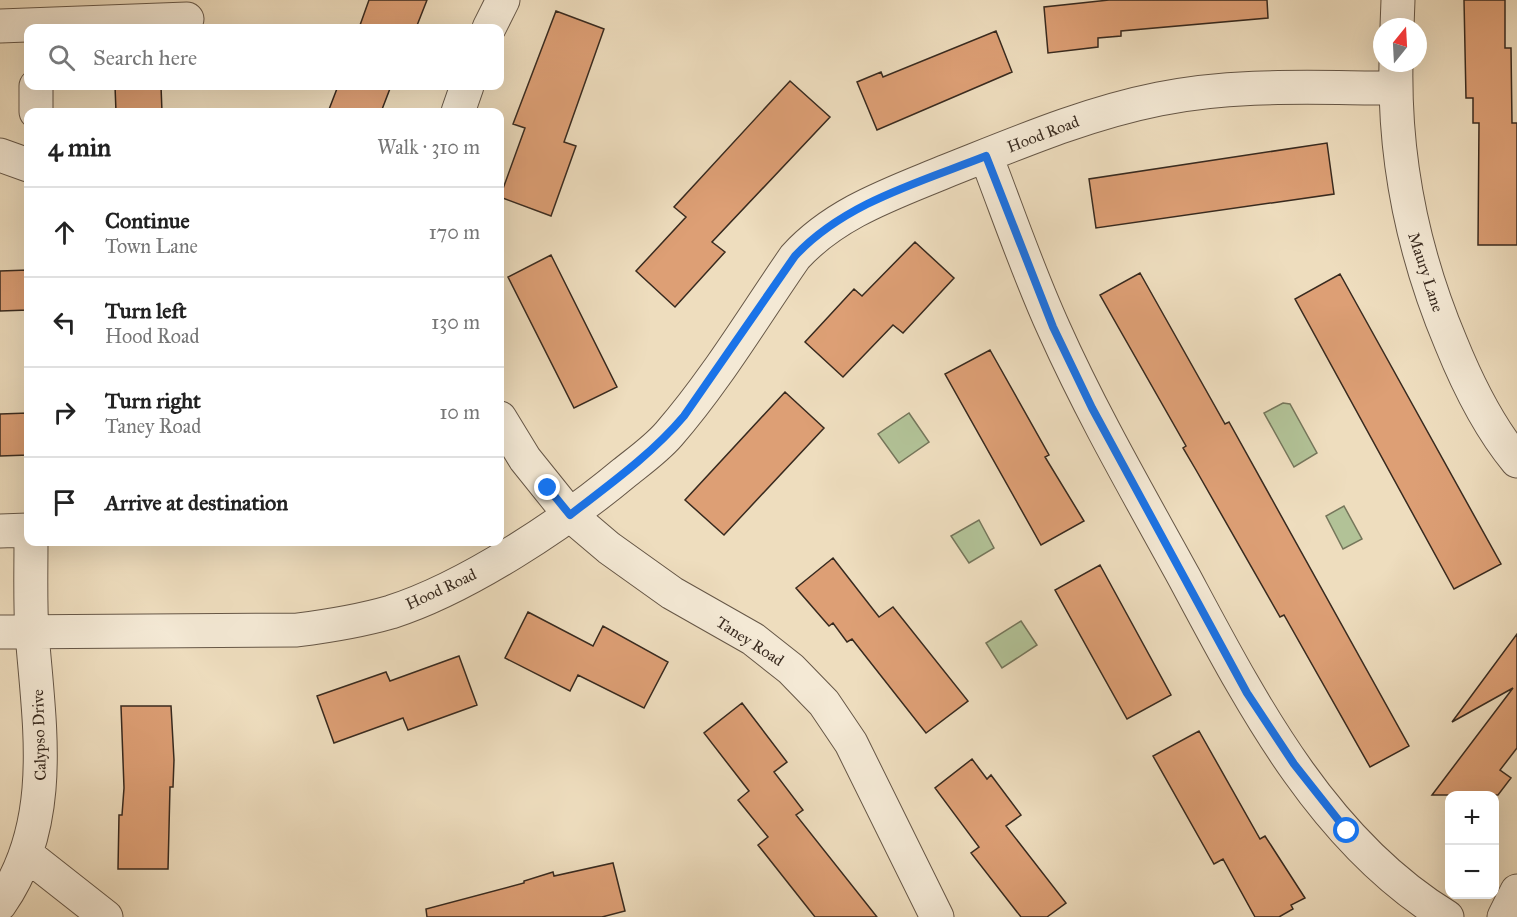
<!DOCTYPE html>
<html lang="en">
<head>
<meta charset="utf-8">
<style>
	body { margin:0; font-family:"IM FELL Great Primer",serif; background:#f2f2f2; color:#222 }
	.controls { position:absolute; right:18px; bottom:18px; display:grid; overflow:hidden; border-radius:12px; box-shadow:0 6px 24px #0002 }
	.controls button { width:54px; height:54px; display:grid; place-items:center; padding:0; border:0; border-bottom:2px solid #e0e0e0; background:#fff; color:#222; font:30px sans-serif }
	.compass { position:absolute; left:1373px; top:18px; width:54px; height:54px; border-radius:50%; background:#fff; box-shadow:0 6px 24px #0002; rotate:18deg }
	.stop { position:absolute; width:18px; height:18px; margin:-14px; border:4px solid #1a73e8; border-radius:50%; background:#fff }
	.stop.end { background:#1a73e8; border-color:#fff; box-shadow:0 2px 6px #0008 }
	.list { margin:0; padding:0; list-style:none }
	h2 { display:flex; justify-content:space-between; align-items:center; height:78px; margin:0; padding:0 24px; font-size:26px }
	h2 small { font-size:20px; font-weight:400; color:#767676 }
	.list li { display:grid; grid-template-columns:39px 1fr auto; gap:18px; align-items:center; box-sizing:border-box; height:90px; padding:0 24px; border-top:2px solid #e0e0e0 }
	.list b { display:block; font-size:22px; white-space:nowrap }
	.list p { margin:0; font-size:20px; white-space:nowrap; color:#767676 }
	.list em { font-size:20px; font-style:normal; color:#767676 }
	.icon { flex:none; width:33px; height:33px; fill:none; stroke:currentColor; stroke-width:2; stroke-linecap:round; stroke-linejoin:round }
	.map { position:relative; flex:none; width:1517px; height:917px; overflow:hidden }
	.search { position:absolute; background:#fff; box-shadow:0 6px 24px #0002; left:24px; top:24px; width:480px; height:66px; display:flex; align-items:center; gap:15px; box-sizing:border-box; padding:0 21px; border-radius:12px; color:#767676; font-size:22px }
	.panel { position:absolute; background:#fff; box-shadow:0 6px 24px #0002; left:24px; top:108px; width:480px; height:438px; border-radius:12px }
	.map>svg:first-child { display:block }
	.green { fill:#b2c297; stroke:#75765b; stroke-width:1.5 }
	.building { fill:#dd9f75; stroke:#382a1f; stroke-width:1.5 }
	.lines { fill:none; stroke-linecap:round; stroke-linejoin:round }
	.minor-casing { stroke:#665747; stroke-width:35 }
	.minor { stroke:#f4e9d5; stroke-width:33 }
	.route { stroke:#1a73e8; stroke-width:8 }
	.labels { text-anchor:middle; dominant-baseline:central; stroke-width:6; stroke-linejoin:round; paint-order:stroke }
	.street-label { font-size:16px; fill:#382a1f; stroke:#f4e9d5 }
</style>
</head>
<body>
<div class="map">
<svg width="1517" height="917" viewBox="0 0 1517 917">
	<rect width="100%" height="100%" fill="#eeddbe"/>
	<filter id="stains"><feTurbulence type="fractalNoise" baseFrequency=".00333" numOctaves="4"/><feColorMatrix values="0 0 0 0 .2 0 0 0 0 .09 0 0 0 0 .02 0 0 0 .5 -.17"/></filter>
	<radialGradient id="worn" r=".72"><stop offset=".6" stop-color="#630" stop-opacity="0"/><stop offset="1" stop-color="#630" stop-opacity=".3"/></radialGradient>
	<path class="green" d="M1283,403l7,1 27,49 -23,14 -30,-54z
		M909,413l20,29 -30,21 -21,-29z
		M1344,506l18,33 -19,10 -17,-33z
		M979,520l15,28 -25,15 -18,-27z
		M1021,621l16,24 -35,23 -16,-25z"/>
	<path class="building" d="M369,0h58l-11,28h-57z
		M1109,0h158l1,18 -147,13v5l-23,2v9l-50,6 -4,-46z
		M1464,0h41v48h6l1,75h5v122h-39l1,-122h-6v-25h-7z
		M556,11l48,18 -40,113 12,4 -25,70 -51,-19 25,-69 -12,-4z
		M996,31l16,41 -135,58 -20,-48 24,-10 2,5z
		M790,81l40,36 -118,125 13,10 -50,55 -39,-36 50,-54 -12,-10z
		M115,86h46l1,26h-46z
		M338,86h53l-10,26h-53z
		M1327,143l7,51 -238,34 -7,-49z
		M915,242l39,36 -51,55 -10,-8 -50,52 -38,-35 49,-53 8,7z
		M551,255l66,132 -43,21 -66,-131z
		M28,270v40l-28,1v-40z
		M1140,273l85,151 4,-2 180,324 -39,21 -86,-152 -4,2 -84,-147 -13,-22 3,-2 -86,-151z
		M1340,274l161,290 -47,25 -159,-290z
		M990,350l59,105 -4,2 39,64 -43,24 -96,-171z
		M785,392l39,36 -100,107 -39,-35z
		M28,413v42l-28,1v-42z
		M833,558l46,59 14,-10 75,94 -42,32 -74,-94 -5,3 -14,-19 -4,3 -33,-38z
		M1100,565l71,130 -44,24 -72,-129z
		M528,612l65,34 10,-20 65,36 -24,46 -66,-33 -8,16 -65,-33z
		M1517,634v114l-17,22 11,8 -13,17h-66l81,-107 -61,34z
		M459,656l18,49 -69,25 -5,-12 -69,25 -17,-47 69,-24 4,9z
		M742,703l45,59 -13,10 29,38 -7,5 81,102h-62l-57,-72 10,-8 -30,-37 11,-9 -45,-58z
		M121,706h50l3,54 -1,27h-3l-2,82h-50l1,-54h3l2,-27z
		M1199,731l61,108 5,-3 40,62 -14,7 2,4 -14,8h-24l-32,-58 -9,5 -61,-108z
		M972,759l15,20 4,-4 30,40 -15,11 60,77 -19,14h-26l-50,-64 8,-6 -44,-59z
		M613,863l12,48 -23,6h-175l-1,-8 98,-26v-2l29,-9 1,4z"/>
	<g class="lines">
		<g class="minor-casing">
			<path id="minor" d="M0,26l187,-7
				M1397,27l1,-27
				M489,28l14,-28
				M1396,63c-2,98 17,190 55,280 17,42 37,83 66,118
				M36,112v-26
				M458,112l9,-26
				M0,155l28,10
				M986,156c22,57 42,116 68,173 38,85 85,166 130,248 67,125 138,264 263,340
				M500,418l25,41 45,56 39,33 63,45 81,46 38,30 33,34 27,40 86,174
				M0,531l28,-1
				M0,632l297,-2c32,-4 63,-9 94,-18 75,-24 172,-88 233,-139 15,-12 32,-24 45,-39 47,-54 85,-118 126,-177 40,-44 96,-63 149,-85 71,-28 140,-58 215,-73 77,-16 158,-11 237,-11
				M26,854l80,63
				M0,904c57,-81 39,-180 32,-271 -2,-30 -1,-61 -1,-91
				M1504,917l13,-26"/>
		</g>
		<use href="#minor" class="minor"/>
	</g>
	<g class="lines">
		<path class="route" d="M548,488l22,27c40,-31 81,-60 114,-99l111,-160c49,-53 125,-74 191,-100l67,171 39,81 155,285 47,71 53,67"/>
	</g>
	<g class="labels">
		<g class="street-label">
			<text transform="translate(1043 134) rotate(-21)">Hood Road</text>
			<text transform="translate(1426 272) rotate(72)">Maury Lane</text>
			<text transform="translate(441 589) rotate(-25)">Hood Road</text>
			<text transform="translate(750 641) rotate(33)">Taney Road</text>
			<text transform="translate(39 735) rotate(-92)">Calypso Drive</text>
		</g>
	</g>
	<rect width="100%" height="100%" filter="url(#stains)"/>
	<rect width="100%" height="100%" fill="url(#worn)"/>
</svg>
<div class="controls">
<button>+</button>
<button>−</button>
</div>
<svg class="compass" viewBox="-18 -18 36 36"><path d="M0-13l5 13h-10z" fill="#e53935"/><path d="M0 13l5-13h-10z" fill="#767676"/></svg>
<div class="stop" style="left:1347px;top:831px"></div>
<div class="stop end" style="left:548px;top:488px"></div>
<div class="search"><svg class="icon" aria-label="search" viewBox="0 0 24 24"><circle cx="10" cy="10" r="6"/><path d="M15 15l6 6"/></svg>Search here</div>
<section class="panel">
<h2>4 min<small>Walk · 310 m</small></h2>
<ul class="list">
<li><svg class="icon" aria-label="ahead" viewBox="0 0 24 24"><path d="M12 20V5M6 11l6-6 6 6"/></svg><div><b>Continue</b><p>Town Lane</p></div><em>170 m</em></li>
<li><svg class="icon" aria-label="left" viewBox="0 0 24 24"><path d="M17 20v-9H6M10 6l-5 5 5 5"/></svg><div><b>Turn left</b><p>Hood Road</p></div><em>130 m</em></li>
<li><svg class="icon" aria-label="right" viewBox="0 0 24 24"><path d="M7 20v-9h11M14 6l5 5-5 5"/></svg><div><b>Turn right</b><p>Taney Road</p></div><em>10 m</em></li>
<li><svg class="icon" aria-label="arrive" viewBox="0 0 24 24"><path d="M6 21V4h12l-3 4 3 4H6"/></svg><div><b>Arrive at destination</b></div></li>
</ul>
</section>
</div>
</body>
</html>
